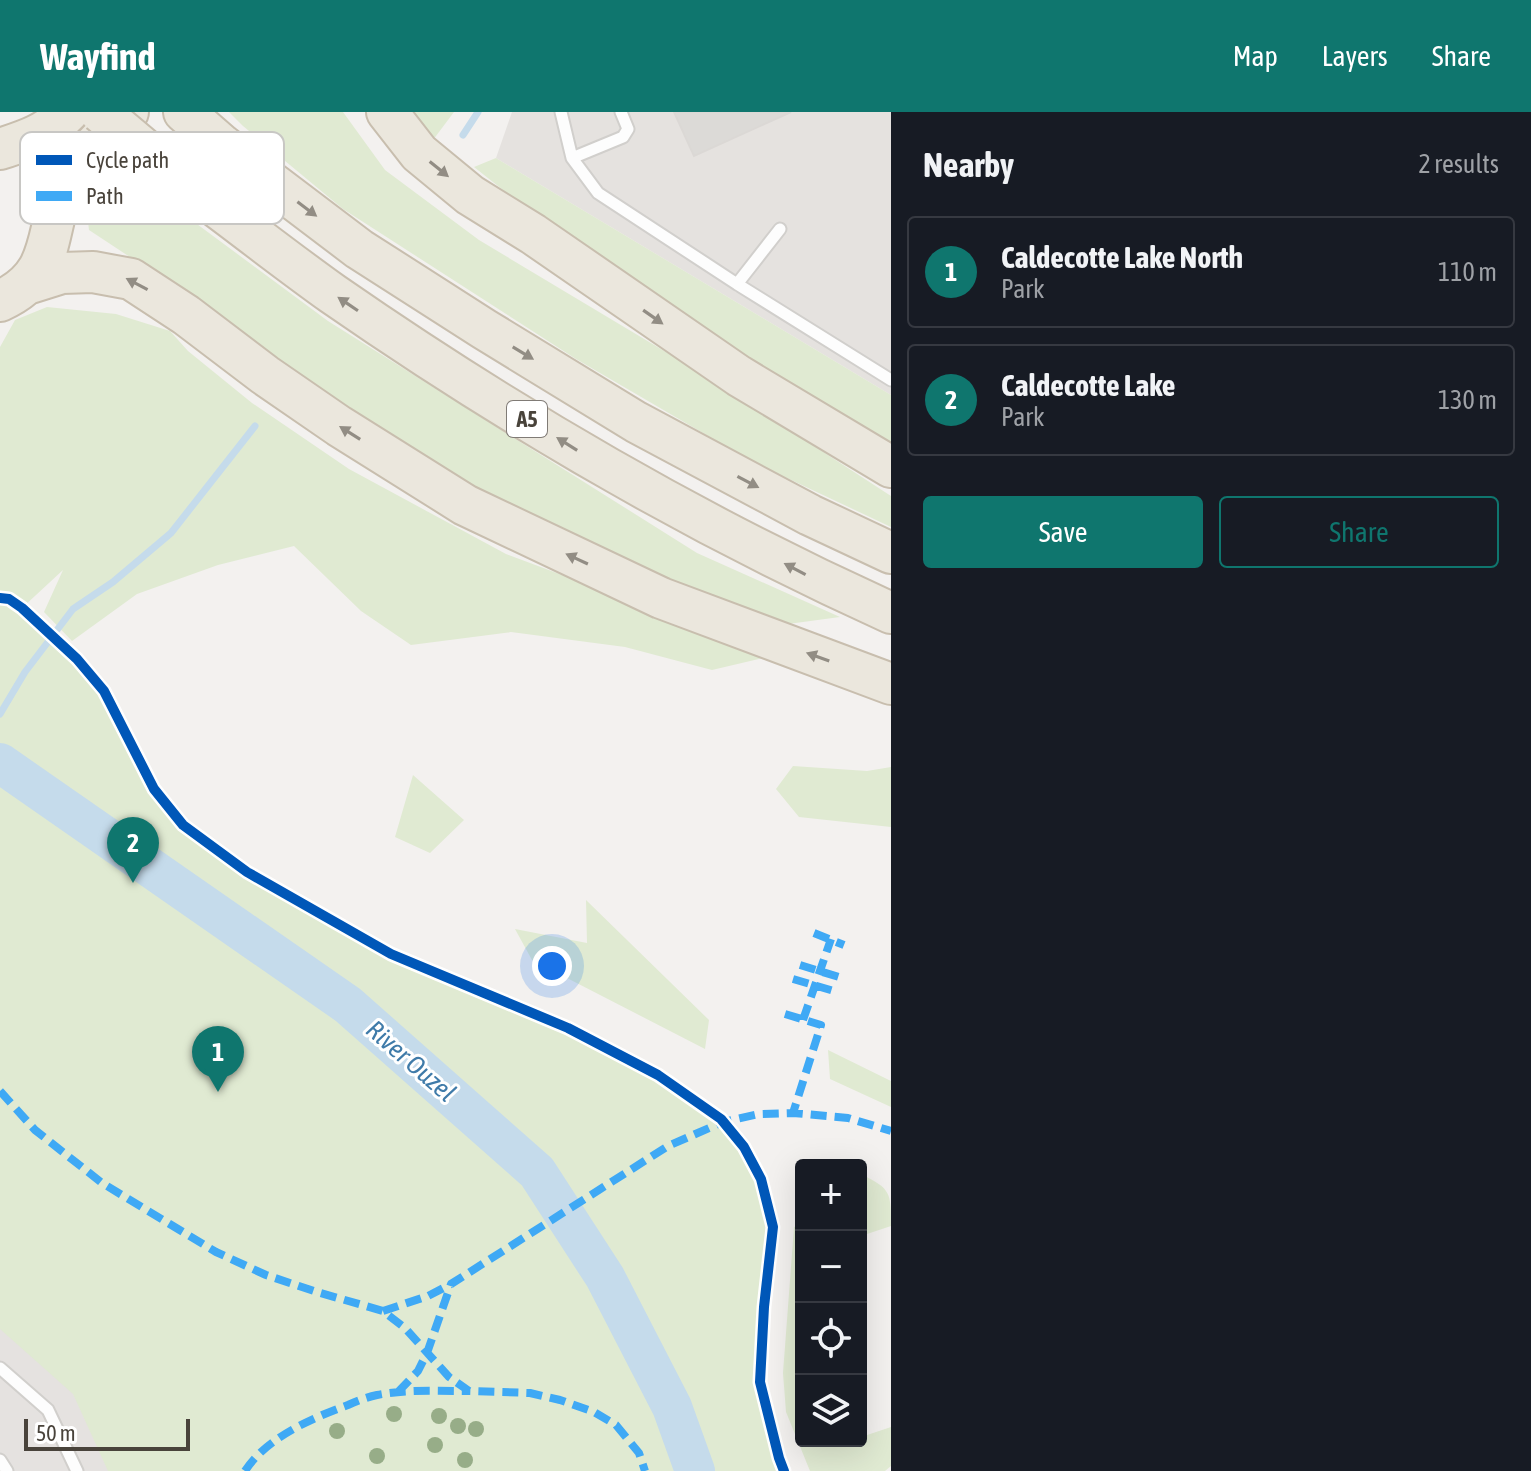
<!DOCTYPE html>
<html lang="en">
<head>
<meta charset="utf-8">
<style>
	body { margin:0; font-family:"Asap Condensed",sans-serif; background:#242831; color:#f1f3f6 }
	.controls { position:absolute; right:24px; bottom:24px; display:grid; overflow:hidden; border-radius:8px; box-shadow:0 8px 32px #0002 }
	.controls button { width:72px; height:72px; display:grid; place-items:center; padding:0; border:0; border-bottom:2px solid #363941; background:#171b24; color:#f1f3f6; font:40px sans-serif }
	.scale { position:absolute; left:24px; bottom:20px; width:166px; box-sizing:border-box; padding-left:8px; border:4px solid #49433b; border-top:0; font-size:22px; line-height:28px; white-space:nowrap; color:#49433b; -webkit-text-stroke:6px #fff; paint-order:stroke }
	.you { position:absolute; left:552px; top:854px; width:28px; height:28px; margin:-20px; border:6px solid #fff; border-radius:50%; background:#1a73e8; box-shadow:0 0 0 12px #1a73e833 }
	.badge { display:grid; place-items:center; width:52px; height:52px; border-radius:50%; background:#0f766e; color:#fff; font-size:26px; font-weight:700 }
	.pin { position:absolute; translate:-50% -66px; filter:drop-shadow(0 2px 4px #0008) }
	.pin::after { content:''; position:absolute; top:42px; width:28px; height:24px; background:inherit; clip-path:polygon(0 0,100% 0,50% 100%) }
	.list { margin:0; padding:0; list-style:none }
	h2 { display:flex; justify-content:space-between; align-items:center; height:104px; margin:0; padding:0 32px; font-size:34px }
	h2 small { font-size:26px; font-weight:400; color:#9ea1a6 }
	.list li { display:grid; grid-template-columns:52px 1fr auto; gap:24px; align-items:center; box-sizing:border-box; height:112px; margin:0 16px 16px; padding:0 16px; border:2px solid #363941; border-radius:8px }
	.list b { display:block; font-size:30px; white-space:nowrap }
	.list p { margin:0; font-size:26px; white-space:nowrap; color:#9ea1a6 }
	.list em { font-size:26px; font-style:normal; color:#9ea1a6 }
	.actions { display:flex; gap:16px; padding:24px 32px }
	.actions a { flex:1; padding:18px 0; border:2px solid #0f766e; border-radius:8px; text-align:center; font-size:28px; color:#0f766e }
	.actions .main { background:#0f766e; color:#fff }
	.icon { flex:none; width:44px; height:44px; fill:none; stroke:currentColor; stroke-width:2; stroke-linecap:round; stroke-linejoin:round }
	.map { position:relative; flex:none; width:891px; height:1359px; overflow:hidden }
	header { display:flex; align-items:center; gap:48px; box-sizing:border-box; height:112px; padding:0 40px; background:#0f766e; color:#fff }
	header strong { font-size:38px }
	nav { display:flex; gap:44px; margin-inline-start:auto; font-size:28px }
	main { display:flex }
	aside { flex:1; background:#171b24 }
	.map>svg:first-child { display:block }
	.industrial { fill:#e5e2df }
	.green { fill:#e0ead2 }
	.parking { fill:#e5e2e0 }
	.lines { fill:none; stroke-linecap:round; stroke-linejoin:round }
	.stream { stroke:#c5dbeb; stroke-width:7 }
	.river { stroke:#c5dbeb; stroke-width:40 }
	.building { fill:#dcdad7; stroke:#dbd8d5; stroke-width:2 }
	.lane-casing { stroke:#d1cfcc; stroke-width:15 }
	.highway-casing { stroke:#c8beae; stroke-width:44 }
	.lane { stroke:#fdfdfd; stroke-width:11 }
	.highway { stroke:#ebe7dd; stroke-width:40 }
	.highway-bridge-casing { stroke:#c8beae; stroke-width:44; stroke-linecap:butt }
	.highway-bridge { stroke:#ebe7dd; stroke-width:40 }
	.quiet { stroke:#3fa9f5; stroke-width:8; stroke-dasharray:16 8; stroke-linecap:butt }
	.cycleway-casing { stroke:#fff; stroke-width:15 }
	.cycleway { stroke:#0057b8; stroke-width:10 }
	.tree { fill:#97ad88 }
	.oneway { fill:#928d84 }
	.labels { text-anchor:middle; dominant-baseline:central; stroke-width:6; stroke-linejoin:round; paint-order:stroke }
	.shield { fill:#fff; stroke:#807b76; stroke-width:2 }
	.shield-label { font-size:22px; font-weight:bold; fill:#49433b }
	.water-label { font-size:26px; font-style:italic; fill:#3f7ba9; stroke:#fff }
	.key { fill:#fff; stroke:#c8c7c4; stroke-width:2 }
	.key-label { font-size:22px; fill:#49433b }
</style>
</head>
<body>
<header>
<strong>Wayfind</strong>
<nav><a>Map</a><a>Layers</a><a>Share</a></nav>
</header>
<main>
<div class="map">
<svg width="891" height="1359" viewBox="0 0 891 1359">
	<rect width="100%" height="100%" fill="#f3f1ef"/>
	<path class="industrial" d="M512,0h379v283l-395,-237z"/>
	<path class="green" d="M229,0h114l42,58 94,70 232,139 180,117v31l-140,-66 -175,-102 -233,-150 -100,-83z
		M411,0h43l-21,28z
		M105,44l223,165 369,232 143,64 -52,7 -245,-94 -155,-95 -134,-88 -112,-82 -53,-35c-4,-33 -3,-47 16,-74z
		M496,46l395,237v53l-232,-148 -109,-73 -76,-60z
		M47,195l69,7 54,17 18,20 64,52 97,66 157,85 270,101 -64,15 -87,-23 -114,-15 -100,13 -50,-34 -67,-65 -76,19 -81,29 -65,47 -28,-29 19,-42 -41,38 55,51 27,32 50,98 29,36 64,47 144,83 177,73 90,47 63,44 23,28 17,32 12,48 -9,80 -4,75 19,76 5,13h-784v-1124l15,-27z
		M793,654l74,5 24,-4v60l-92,-10 -23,-28z
		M413,663l51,45 -34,33 -35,-16z
		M586,788l123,120 -4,29 -173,-89 -17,-31 72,14z
		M828,938l63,31v26l-61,-28z
		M861,1062c30,15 30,18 30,52l-30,10z
		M801,1112v80l-5,63 5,41v33h60v-4l30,-10v39l-6,5h-75l-24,-59 -3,-39 11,-146z"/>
	<path class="parking" d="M0,1217l73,65 35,77h-108z"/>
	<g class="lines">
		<path class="stream" d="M463,23l15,-23
			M0,602l25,-42 48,-63 40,-27 58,-49 84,-107"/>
		<path class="river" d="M0,651l348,242 189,167 68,105 67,130 23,64"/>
	</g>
	<path class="building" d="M674,0h117l-97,44z"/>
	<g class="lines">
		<g class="lane-casing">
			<path id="lane" d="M561,0l11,46 26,35 139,91 154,96
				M572,46l51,-21 5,-8 -7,-17
				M737,172l43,-55
				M0,1256l48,42 29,61
				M0,1348l7,11"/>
		</g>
		<g class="highway-casing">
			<path id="highway" d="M184,0l38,33 137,104 125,80 152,93 174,93 81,38
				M387,0l32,41 51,42 63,39 206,142 152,91
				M0,37c28,-9 47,-15 68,-37
				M187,73c49,36 97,74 146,109 176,122 363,231 558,319
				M27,172l35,-11 31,-1 38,7 55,36 79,60 74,51 126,79 196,93 230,86
				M0,189c62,-28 41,-75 70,-124 15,-25 38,-45 58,-65"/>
		</g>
		<use href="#lane" class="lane"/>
		<use href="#highway" class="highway"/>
		<g class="highway-bridge-casing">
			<path id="highway-bridge" d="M100,0l87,73"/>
		</g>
		<use href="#highway-bridge" class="highway-bridge"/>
		<path class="quiet" d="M814,821l30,12
			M800,853l39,12
			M793,867l41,12
			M785,902l36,11 -28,88
			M803,908l28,-81
			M0,979l35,39 67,53 114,69 50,23 51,17 66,19 22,17 44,49 20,14 61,2 30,7 34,12 22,13 23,28 6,18
			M383,1199l45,-15 23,-12
			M398,1280l20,-21 9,-18 24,-69 217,-138 55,-24 36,-8 34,-1 55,5 43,13
			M245,1359c21,-33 67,-53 103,-66 9,-4 19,-8 29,-10 30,-6 62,-4 92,-4"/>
		<g class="cycleway-casing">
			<path id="cycleway" d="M0,486l9,1 13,9 55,51 27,32 50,98 29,36 64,47 144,82 177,74 90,47 63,44 23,28 17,32 12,48 -9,80 -4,75 19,76 5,13"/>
		</g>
		<use href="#cycleway" class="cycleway"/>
	</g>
	<g class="tree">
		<circle cx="394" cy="1302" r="8"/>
		<circle cx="439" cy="1304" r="8"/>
		<circle cx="458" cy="1314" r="8"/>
		<circle cx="476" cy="1317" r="8"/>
		<circle cx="337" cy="1319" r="8"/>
		<circle cx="435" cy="1333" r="8"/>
		<circle cx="377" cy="1344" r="8"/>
		<circle cx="465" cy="1348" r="8"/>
	</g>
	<defs><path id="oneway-solid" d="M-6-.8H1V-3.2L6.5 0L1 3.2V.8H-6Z" transform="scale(2)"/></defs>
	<g class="oneway">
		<use href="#oneway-solid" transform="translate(439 57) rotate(39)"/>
		<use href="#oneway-solid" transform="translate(307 97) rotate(37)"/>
		<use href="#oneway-solid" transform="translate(137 172) rotate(-152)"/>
		<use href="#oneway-solid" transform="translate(348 192) rotate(-146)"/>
		<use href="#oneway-solid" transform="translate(653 205) rotate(35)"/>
		<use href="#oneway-solid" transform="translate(523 241) rotate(31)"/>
		<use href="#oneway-solid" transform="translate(350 321) rotate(-148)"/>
		<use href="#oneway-solid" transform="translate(567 332) rotate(-148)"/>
		<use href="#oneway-solid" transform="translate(748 370) rotate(28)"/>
		<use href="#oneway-solid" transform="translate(577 447) rotate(-155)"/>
		<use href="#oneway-solid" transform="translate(795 457) rotate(-152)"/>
		<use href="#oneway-solid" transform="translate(818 545) rotate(-160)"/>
	</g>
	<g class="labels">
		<rect class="shield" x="507" y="289" width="40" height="36" rx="6"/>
		<g class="shield-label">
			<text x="527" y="307">A5</text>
		</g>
		<g class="water-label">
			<text transform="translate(411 949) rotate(41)">River Ouzel</text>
		</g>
	</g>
	<rect x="20" y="20" width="264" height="92" rx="12" class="key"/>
	<rect x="36" y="43" width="36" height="10" fill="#0057b8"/>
	<rect x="36" y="79" width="36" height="10" fill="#3fa9f5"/>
	<g class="key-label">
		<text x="86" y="56">Cycle path</text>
		<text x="86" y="92">Path</text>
	</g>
</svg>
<div class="controls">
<button>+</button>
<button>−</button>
<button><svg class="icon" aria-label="locate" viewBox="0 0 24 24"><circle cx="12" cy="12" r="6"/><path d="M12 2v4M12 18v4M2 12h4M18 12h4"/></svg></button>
<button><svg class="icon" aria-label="layers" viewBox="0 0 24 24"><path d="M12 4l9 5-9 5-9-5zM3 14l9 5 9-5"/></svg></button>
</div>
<div class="scale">50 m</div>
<div class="you"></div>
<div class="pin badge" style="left:218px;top:980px">1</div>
<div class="pin badge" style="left:133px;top:771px">2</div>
</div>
<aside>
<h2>Nearby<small>2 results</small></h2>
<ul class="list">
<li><span class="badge">1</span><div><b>Caldecotte Lake North</b><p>Park</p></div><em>110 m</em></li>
<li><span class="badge">2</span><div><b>Caldecotte Lake</b><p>Park</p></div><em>130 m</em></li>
</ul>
<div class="actions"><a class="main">Save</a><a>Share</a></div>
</aside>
</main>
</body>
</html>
